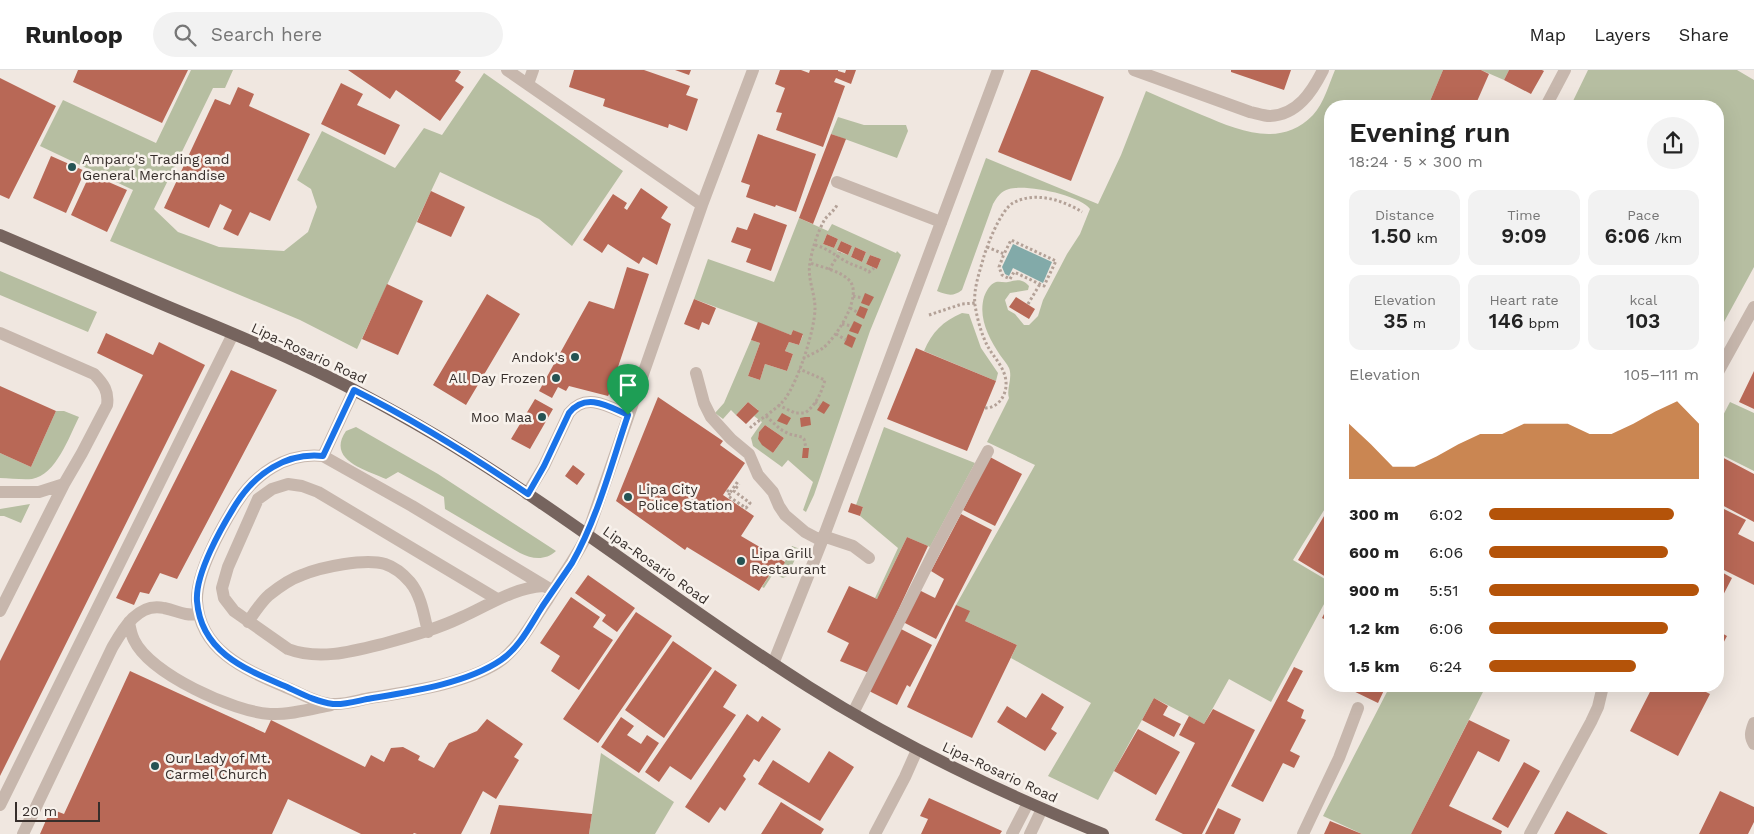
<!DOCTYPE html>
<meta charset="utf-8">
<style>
body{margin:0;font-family:"Work Sans",sans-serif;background:#f2f2f2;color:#222;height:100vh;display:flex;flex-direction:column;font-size:19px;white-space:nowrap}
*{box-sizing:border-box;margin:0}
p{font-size:16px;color:#767676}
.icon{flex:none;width:28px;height:28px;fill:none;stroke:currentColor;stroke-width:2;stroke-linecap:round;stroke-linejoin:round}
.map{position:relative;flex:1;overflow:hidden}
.side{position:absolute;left:1324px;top:30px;width:400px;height:592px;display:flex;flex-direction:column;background:#fff;border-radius:20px;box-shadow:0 5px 20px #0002}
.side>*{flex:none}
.scale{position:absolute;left:15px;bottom:12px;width:85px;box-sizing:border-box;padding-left:5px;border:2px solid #362e2b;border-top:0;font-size:14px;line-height:18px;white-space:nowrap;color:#362e2b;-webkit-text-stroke:4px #f8f2ec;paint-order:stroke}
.pin{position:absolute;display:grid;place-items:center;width:42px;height:42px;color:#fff;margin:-51px -21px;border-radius:50% 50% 50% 0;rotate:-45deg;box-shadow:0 0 5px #0007}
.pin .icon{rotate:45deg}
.round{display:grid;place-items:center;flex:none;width:52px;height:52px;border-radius:26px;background:#f2f2f2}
.headline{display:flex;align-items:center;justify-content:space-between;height:85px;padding:0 25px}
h1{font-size:28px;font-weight:600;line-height:38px}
.metrics{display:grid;grid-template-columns:repeat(3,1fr);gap:8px;height:85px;padding:5px 25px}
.metrics div{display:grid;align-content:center;border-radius:12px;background:#f2f2f2;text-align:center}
.metrics b{font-size:21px;font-weight:600}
.metrics small{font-size:14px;font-weight:400}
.metrics p{font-size:14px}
.chart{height:140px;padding:10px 25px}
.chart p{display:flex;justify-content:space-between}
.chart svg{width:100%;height:90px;margin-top:5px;fill:#b45309;opacity:.7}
ul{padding:0 25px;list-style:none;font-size:16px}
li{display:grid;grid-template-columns:80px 60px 1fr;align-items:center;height:38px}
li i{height:12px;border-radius:6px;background:#b45309}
header{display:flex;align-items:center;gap:30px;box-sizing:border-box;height:70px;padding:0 25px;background:#fff;border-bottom:1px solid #e0e0e0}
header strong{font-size:24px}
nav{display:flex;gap:28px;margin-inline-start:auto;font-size:18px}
.search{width:350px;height:45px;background:#f2f2f2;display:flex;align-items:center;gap:12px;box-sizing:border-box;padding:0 18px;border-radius:28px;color:#767676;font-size:19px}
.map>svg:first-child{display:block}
.green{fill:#b6bea1;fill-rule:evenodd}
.water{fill:#82aaa9}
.building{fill:#b86856}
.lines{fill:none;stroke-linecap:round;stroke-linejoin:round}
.path{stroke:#b3a197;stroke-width:3;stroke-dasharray:2.5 2.5;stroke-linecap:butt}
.lane{stroke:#c7b7ad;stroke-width:12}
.street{stroke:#c7b7ad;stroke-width:12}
.primary{stroke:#76645e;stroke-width:12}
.route-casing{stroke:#fff;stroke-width:10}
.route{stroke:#1a73e8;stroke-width:6}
.poi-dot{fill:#255353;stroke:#f8f2ec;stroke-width:2}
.labels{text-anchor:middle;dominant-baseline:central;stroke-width:5;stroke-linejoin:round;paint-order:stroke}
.poi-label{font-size:14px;fill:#362e2b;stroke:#f8f2ec;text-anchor:start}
.street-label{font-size:14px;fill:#362e2b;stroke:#f8f2ec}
</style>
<header>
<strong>Runloop</strong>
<div class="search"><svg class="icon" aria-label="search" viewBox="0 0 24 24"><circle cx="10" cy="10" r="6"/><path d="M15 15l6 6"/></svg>Search here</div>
<nav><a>Map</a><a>Layers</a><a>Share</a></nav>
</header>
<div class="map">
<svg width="1754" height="764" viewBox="0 0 1754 764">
<rect width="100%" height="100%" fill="#f0e7e0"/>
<path class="green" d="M191 0H233L225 18H213L154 139 178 162 219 177 284 181 308 162 317 137 311 119 297 110 322 61 395 98 424 58 442 65 484 3 623 101 572 176 539 149 440 102 357 279 300 250 110 171 133 120 40 76 63 30 156 73Z
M1335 0H1443L1428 36H1330V439L1326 437 1293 490 1330 512V523L1271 632 1229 609 1204 654 1154 628 1098 730 1048 706 1091 633 1011 588 1017 575 965 551 956 535 1035 395 987 372 1009 328C1006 319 1013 308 1009 298 1007 294 1003 289 1000 285 989 268 978 248 984 227 986 221 990 214 996 212 1000 211 1004 213 1008 212 1016 210 1022 208 1029 216L1028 220 1010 223 1005 230 1008 240 1015 244 1024 255H1029L1038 246 1043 230 1067 184 1080 164 1090 139C1080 125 1026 114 1009 119 1001 121 997 127 993 134L962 220C953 227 947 225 937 221L986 88 1098 134 1121 85 1146 21C1164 29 1183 37 1202 45 1238 60 1280 79 1313 45 1324 33 1329 14 1335 0Z
M1481 0H1509L1504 10Z
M1588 0H1737L1754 10V197L1718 263V36H1578L1573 31Z
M838 47 864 55H906L908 61 897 88 831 64Z
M799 148 828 161 832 154 896 183 897 181 901 185 870 261 814 425 806 442 803 440 813 412 788 390 782 397 753 376 751 368 762 352 754 346 758 340 748 332 736 345 731 340 723 349 715 343 724 333 751 270 760 273 748 306 760 310 765 294 787 301 793 284 785 281 789 272 799 275 803 265 793 260 791 265 694 229 708 189 774 212ZM827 164 838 169 834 178 823 174ZM841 171 852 176 848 185 837 181ZM855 177 866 182 862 192 851 187ZM870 185 881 189 877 199 866 194ZM765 355 784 368 773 383 762 374 758 369 759 362Z
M0 201 97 242 88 262 0 225Z
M962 243 969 244 970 247 981 278 998 303 996 311 924 281C932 262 943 251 962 243Z
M1730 332 1754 343V401L1718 383V355Z
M56 341H64L79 347C69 367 56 405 32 409 22 410 10 408 0 408V383L31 397Z
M356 357 438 404 556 481C545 491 532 489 520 483L445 439 444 427 398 402 386 409C366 400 326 390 346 361Z
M884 357 975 393 930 477 907 467 877 529 875 528 898 478 860 446 863 437 856 435Z
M30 434 21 453 4 446H0V439Z
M792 476 800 479 787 506 783 508 773 504 764 518 762 517 776 495 782 498Z
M1390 616H1486L1411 764H1362L1323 746Z
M601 683 674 732 655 764H589Z"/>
<path class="water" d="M1013 174 1052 192 1043 213 1013 198 1009 206 1005 204 1002 197Z"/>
<path class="building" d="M78 0H188L162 53 73 12Z
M348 0H458L461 2 455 11 464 17 440 51 396 20 390 29Z
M574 0H644L690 16 686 25 698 29 687 61 669 54 668 58 603 36 605 29 569 17Z
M675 0H691L689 5Z
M780 0H801L809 3 810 0H838V1L845 3 846 0H856L851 14 836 8 834 12 845 16 823 77 776 60 782 43 776 42 785 18 775 14Z
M1031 0H1037L1104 27 1071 111 998 82Z
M1231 0H1291L1284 20 1231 2Z
M1443 0H1481L1489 4 1475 36H1428Z
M1509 0H1542L1544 1 1531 24 1504 10Z
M0 8 56 36 9 129 0 125Z
M341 13 363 24 357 35 400 55 385 85 321 54Z
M238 17 254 24 249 36 310 64 270 151 250 142 238 166 223 159 232 140 220 134 209 158 164 138 215 29 230 35Z
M758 64 816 84 796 142 776 135 775 137 746 127 750 115 741 112Z
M831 64 846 69 813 154 799 148Z
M51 86 85 101 66 143 33 128Z
M90 104 127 120 107 162 71 145Z
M641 118 668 137 661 148 671 154 657 195 643 187 639 194 608 174 602 183 583 170 613 124 627 133 624 138 627 140Z
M431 121 465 137 451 167 417 152Z
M754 143 787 155 771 201 746 192 751 179 731 172 737 157 747 160Z
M827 164 838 169 834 178 823 174Z
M841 171 852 176 848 185 837 180Z
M855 177 866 182 862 192 851 187Z
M870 185 881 189 877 199 866 194Z
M627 197 649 204 613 312 621 315 617 325 610 322 608 326 569 316 566 321 558 317 552 328 539 321 589 231 614 239Z
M387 214 423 231 398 285 362 269Z
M865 223 874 227 869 236 861 233Z
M487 224 520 244 466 335 433 315Z
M1016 227 1035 239 1029 249 1009 237Z
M694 229 716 238 709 255 702 252 699 260 684 254Z
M860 236 868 239 864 249 856 245Z
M854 251 862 255 858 264 849 261Z
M758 252 791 265 793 260 803 264 799 275 789 272 785 281 793 284 787 301 765 294 760 310 748 306 760 273 751 270Z
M106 263 153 285 159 272 205 295 0 706V591L143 305 97 283Z
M848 264 856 268 852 278 844 274Z
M916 278 996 311 967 381 887 349Z
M231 300 277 320 177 509 160 503 149 524 140 522 134 535 116 528Z
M1754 301V339L1739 332Z
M0 316 56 341 31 397 0 383Z
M658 327 723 371 720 375 745 393 723 425 754 446 741 466 785 492 782 498 776 495 759 521 687 477 685 480 616 431Z
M535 329 553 339 530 379 511 369Z
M823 331 830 335 824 344 817 340Z
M748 332 759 341 746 354 736 345Z
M782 343 791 348 787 355 777 351Z
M805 347H810L811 355 801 357 800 348Z
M765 355 784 368 773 383 762 375 758 369 759 362Z
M803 378H809L808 388H802Z
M1718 385 1754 404V452L1718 433Z
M990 387 1022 404 995 456 963 440Z
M573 395 585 404 577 415 565 406Z
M851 433 863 437 860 446 848 442Z
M1718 436 1746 450 1738 464 1754 472V515L1718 497V462L1719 460 1718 459Z
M1327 441 1330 442V500L1326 507 1298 490Z
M961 444 992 460 936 569 903 552 919 520 935 528 944 509 931 501Z
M907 467 928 476 869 603 840 591 849 573 827 562 849 516 877 529Z
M1718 500 1732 508 1718 535Z
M588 505 635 538 617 562 602 551 606 545 575 523Z
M571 527 600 547 593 557 613 570 579 620 551 601 560 586 540 573Z
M1330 532V552L1322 548Z
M956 535 970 541 965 551 1017 575 972 668 907 637Z
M636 542 672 566 598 673 563 649Z
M901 559 932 575 910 617 907 615 897 635 869 621Z
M1718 561 1727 566 1718 583Z
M673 571 712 598 664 668 625 640Z
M1294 597 1303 601 1287 631 1304 640 1301 648 1306 650 1290 681 1300 686 1294 698 1283 693 1263 732 1231 716Z
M715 600 737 615 723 637 736 645 691 710 670 696 659 712 645 702Z
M130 601 265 663 271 650 365 697 371 685 384 692 391 678 403 677 420 686 418 690 434 698 449 673 477 661 487 649 523 674 514 687 519 690 496 729 483 721 461 764H417L414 763 413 764H361L288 729 272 764H40L51 739 64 744Z
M1343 616H1386L1378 633Z
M1653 616H1694L1710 624 1678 686 1630 661Z
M1042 623 1064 637 1051 659 1057 663 1045 681 997 652 1007 636 1026 648Z
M1154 628 1168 636 1163 645 1181 654 1174 667 1142 650Z
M1213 639 1255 660 1202 764H1183L1155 750 1195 673 1179 665 1189 646 1204 654Z
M747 644 758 652 762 646 781 659 759 692 754 689 743 706 746 709 725 741 720 737 709 753 685 737Z
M621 647 634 656 627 665 641 674 647 665 659 673 639 703 601 677Z
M1469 650 1510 670 1499 692 1478 681 1449 736 1502 761 1501 764H1411Z
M1138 659 1180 682 1156 725 1114 701Z
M829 681 854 697 820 751 758 714 773 690 809 713Z
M1524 692 1540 701 1508 758 1492 749Z
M1720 721 1754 737V752L1748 764H1699Z
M929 728 1002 761 1000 764H921L928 749 920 746Z
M781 732 824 759 821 764H761Z
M499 735 592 744 589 764H490Z
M1218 738 1241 749 1234 764H1205Z
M1567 741 1608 764H1554Z
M1330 751 1362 764H1324Z"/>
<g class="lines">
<path class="path" d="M815 175C827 178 836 186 847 192 854 196 862 197 869 202L874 198
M987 177 1004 184 1011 170 1056 191 1044 216 1014 202 1010 209 1002 205 999 197 1004 184
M829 200 840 182
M853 226 863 228
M1028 234 1040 214
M850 238 857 242
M929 245 962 234 975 233
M842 254 852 256
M836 264 846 270
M803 289C809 285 817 282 823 278 836 268 864 225 849 210 840 201 822 197 810 193
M815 332 820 335
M778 335 795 343H805C817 334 821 323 825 310L799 299
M985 338C999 338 1007 324 1006 312 1005 297 993 287 987 275 981 263 977 248 975 235 973 219 980 201 984 186 988 173 1001 140 1013 133 1035 121 1063 130 1082 142
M766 346 780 359 789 364 802 367 804 369 806 378
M750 358C761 348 775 341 785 329 798 311 815 260 815 238 815 223 807 208 810 193 812 179 818 161 825 149 829 144 834 141 837 135
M727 420 730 423 738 411
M730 423 728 426 746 438 750 433 734 421 739 414"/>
<path class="lane" d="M1503 36H1514
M837 112 941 152
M0 263 94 304C104 314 109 322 107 335L82 383 64 414 0 541
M696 303 704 333 711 347 731 369 749 384 758 405 773 422 779 436 785 445 805 462 822 471
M323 386 354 320
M0 422H39L64 414
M527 424 544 396 569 343C586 322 608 336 628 345
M823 466 853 476 869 488
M553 521 412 436 323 386C286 382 255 404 236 434 221 458 196 503 197 531 200 583 249 601 290 619 304 625 321 635 336 634 347 634 359 630 370 628 408 622 472 613 503 589 522 573 534 549 548 529 561 507 576 488 587 465
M497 529 318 422 302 416 288 414 272 419 258 429 228 497 222 518 224 528 234 541 288 579C320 591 354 581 386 573 412 566 437 559 462 547 489 535 513 518 543 516
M129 552C130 558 131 564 134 570 150 604 234 642 270 644 290 645 311 639 331 635
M248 552C254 543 261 532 269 525 279 517 290 509 302 505 321 497 365 488 385 494 394 497 404 505 410 512 421 525 424 545 428 562
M853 643 937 476 988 381
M1754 653C1751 661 1749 666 1754 674
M0 735 233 264
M23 764 112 578C123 559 138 532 164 538 179 541 182 546 199 544
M1012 764 1028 733
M1030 764 1042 739
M1303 764 1339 688 1358 638"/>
<path class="street" d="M507 0 702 135
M1134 0 1250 42C1256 43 1263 46 1270 46 1297 45 1312 22 1323 0
M528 14 533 0
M1546 36 1565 0
M1718 302 1754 237
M587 465 702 135 753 0
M773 594 822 471 998 0
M875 764 905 707 917 680
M1530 764 1591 652 1598 637 1603 616"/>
<path class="primary" d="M0 165C56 189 112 213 169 237 212 255 255 272 297 292 345 314 391 339 437 366 566 443 682 537 809 617 902 676 1001 723 1103 764"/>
</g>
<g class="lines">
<g class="route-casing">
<path id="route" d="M354 320C414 350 472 386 528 424L544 396 569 343C586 322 608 336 628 345 611 395 598 447 572 493 562 508 552 522 542 537 530 556 519 578 501 590 466 614 408 622 367 629 357 631 344 635 333 634 317 632 302 624 287 617 247 600 201 583 197 531 195 504 221 458 236 434 255 404 286 382 323 386Z"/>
</g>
<use href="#route" class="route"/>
</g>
<g class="poi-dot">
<circle cx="72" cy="97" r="5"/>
<circle cx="575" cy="287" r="5"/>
<circle cx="556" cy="308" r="5"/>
<circle cx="542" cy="347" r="5"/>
<circle cx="628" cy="427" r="5"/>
<circle cx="741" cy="491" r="5"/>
<circle cx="155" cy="696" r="5"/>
</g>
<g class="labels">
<g class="poi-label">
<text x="82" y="89">Amparo's Trading and<tspan x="82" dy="16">General Merchandise</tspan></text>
<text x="565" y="287" text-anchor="end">Andok's</text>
<text x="546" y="308" text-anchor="end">All Day Frozen</text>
<text x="532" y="347" text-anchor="end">Moo Maa</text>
<text x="638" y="419">Lipa City<tspan x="638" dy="16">Police Station</tspan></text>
<text x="751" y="483">Lipa Grill<tspan x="751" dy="16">Restaurant</tspan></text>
<text x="165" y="688">Our Lady of Mt.<tspan x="165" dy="16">Carmel Church</tspan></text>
</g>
<g class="street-label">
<text transform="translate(309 283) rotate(25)">Lipa-Rosario Road</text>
<text transform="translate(656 495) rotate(35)">Lipa-Rosario Road</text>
<text transform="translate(1000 702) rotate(25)">Lipa-Rosario Road</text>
</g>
</g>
</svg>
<div class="scale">20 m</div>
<div class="pin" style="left:628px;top:345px;background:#1e9e55"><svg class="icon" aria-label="arrive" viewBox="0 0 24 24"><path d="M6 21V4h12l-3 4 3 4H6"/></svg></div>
<section class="side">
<div class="headline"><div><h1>Evening run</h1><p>18:24 · 5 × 300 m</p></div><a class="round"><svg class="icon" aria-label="share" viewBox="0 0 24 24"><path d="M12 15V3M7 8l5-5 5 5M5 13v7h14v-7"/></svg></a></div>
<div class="metrics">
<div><p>Distance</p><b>1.50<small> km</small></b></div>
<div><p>Time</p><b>9:09</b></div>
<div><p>Pace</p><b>6:06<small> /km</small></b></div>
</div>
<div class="metrics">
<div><p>Elevation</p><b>35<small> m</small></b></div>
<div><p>Heart rate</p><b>146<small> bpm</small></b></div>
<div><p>kcal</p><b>103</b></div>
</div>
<div class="chart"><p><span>Elevation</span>105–111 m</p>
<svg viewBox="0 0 160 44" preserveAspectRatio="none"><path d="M0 44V17L10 27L20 38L30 38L40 33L50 27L60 22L70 22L80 17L90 17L100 17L110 22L120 22L130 17L140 11L150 6L160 17V44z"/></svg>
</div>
<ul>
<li><b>300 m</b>6:02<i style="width:88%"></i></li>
<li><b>600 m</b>6:06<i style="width:85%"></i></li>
<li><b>900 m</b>5:51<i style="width:100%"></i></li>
<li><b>1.2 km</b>6:06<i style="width:85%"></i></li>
<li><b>1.5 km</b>6:24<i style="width:70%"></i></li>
</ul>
</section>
</div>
